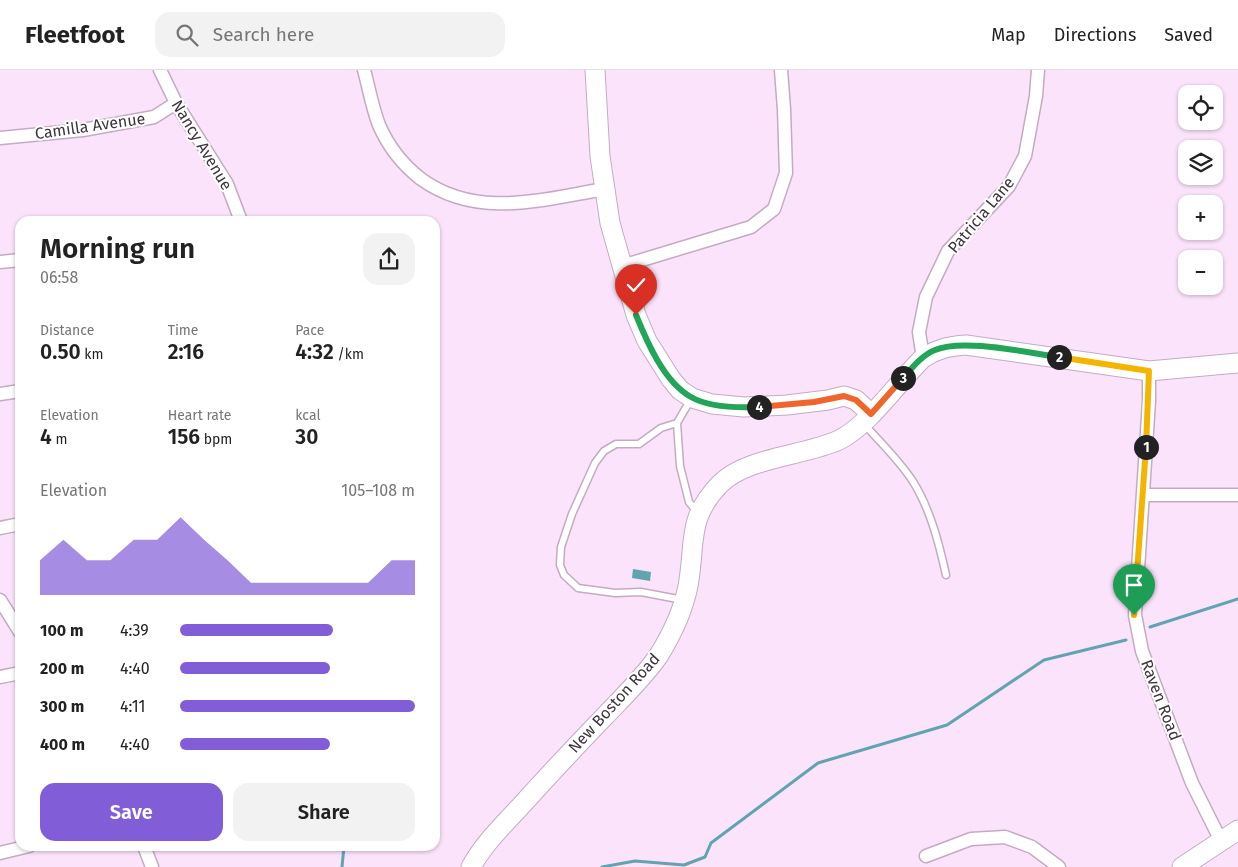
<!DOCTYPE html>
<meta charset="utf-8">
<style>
body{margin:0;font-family:"Fira Sans",sans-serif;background:#f2f2f2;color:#222;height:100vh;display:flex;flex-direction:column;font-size:19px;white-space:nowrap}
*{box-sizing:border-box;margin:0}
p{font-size:16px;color:#767676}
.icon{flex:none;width:28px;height:28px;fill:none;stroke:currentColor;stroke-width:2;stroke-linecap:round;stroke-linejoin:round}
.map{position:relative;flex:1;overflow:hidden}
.sheet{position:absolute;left:15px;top:146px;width:425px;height:635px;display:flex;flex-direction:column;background:#fff;border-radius:15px;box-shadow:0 1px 4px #0004}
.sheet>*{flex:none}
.buttons{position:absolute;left:1178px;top:15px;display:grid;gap:10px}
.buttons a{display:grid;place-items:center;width:45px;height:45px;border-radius:10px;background:#fff;box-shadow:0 1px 4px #0004;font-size:25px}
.pin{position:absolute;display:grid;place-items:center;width:42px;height:42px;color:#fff;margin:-51px -21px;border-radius:50% 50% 50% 0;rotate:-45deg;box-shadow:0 0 5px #0007}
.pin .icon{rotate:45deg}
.km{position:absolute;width:25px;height:25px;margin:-12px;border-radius:50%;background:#222;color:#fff;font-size:14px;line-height:25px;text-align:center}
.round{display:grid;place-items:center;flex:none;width:52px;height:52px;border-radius:15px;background:#f2f2f2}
.head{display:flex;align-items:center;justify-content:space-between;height:85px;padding:0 25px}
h1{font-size:28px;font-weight:600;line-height:38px}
.figures{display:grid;grid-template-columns:repeat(3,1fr);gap:8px;height:85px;padding:5px 25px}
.figures div{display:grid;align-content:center}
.figures b{font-size:21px;font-weight:600}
.figures small{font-size:14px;font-weight:400}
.figures p{font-size:14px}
.chart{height:140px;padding:10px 25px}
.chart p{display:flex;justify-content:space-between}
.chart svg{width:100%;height:90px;margin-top:5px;fill:#815ed8;opacity:.7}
.action{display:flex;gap:10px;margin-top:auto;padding:10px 25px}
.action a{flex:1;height:58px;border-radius:15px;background:#815ed8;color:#fff;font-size:20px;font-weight:600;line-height:58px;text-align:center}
.action a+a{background:#f2f2f2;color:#222}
ul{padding:0 25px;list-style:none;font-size:16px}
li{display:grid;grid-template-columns:80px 60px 1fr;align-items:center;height:38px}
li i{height:12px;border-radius:6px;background:#815ed8}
header{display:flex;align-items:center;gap:30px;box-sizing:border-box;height:70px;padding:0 25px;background:#fff;border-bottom:1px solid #e0e0e0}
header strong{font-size:24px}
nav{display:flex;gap:28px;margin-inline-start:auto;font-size:18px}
.search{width:350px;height:45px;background:#f2f2f2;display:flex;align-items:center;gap:12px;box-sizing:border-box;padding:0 18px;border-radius:15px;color:#767676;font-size:19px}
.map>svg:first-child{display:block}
.water{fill:#60a4b0}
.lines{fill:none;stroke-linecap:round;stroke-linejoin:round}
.stream{stroke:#60a4b0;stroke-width:3}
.lane-casing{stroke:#c3acc2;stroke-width:9}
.street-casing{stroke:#c3acc2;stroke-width:15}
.secondary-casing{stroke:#c3acc2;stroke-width:21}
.lane{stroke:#fff;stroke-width:6}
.street{stroke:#fff;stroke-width:12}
.secondary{stroke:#fff;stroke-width:19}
.split-1-casing{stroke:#fff;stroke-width:10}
.split-2-casing{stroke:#fff;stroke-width:10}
.split-3-casing{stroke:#fff;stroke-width:10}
.split-4-casing{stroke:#fff;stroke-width:10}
.split-5-casing{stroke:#fff;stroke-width:10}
.split-1{stroke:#f5b400;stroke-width:6}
.split-2{stroke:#f5b400;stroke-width:6}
.split-3{stroke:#22a559;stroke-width:6}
.split-4{stroke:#f0652b;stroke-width:6}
.split-5{stroke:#22a559;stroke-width:6}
.labels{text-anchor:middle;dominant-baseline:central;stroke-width:4;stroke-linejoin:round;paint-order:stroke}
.street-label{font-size:16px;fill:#3d343d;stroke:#fff}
</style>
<header>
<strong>Fleetfoot</strong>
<div class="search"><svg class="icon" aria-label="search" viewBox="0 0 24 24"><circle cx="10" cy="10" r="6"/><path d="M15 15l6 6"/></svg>Search here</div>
<nav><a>Map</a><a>Directions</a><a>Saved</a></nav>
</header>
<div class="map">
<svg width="1238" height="797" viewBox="0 0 1238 797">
<rect width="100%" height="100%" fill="#fbe3fb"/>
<path class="water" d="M633 499 651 502 650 511 632 508Z"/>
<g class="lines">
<path class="stream" d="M1150 557 1238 529
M342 797 344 776
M602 797 635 791 684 795 705 787 711 773 818 693 947 655 1044 590 1126 570"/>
<g class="lane-casing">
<path id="lane" d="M691 329 677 353 680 396 689 432 698 443
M677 353 661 358 639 374H616L604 381 595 393 572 444 561 477 560 495 564 505 578 518 615 523 641 522 683 530
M864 354C880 372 898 389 912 410 930 438 939 473 946 505"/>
</g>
<g class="street-casing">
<path id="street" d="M160 0 176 33 227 114 241 151
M364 0C369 18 372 37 379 55 388 76 403 95 421 109 478 150 542 129 605 119
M0 68 83 60 154 47 176 33
M0 192 20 190
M622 196 751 157 774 139 786 103 784 39 781 0
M923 288 919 262 926 227 948 181 1009 116 1025 86 1036 26 1038 0
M1149 301V331L1135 545 1142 581 1192 713 1221 771
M0 324 20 321
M1143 425H1238
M0 458 20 454
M0 530 20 562
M0 607 20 603
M144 776 152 797
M0 783 29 776
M926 786 971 769 1005 767 1032 777 1059 797"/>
</g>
<g class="secondary-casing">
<path id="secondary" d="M595 0 600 86 610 153 636 245 647 271 671 309 680 320 692 328 712 334 744 337 787 335 828 330 844 326 856 330 871 344
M471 797C483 775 502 756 519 738 547 707 575 677 604 647 622 628 644 607 659 585 672 564 683 541 688 516 696 473 686 449 720 414 747 387 804 386 839 370 868 356 899 311 923 288 937 279 949 276 966 275L1149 301 1238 293
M1182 797 1238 760"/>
</g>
<use href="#lane" class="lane"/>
<use href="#street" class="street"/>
<use href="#secondary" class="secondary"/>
</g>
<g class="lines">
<g class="split-1-casing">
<path id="split-1" d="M1134 545 1146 377"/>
</g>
<g class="split-2-casing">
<path id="split-2" d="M1059 287 1149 301 1146 377"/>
</g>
<g class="split-3-casing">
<path id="split-3" d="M903 308C912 298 922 285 935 280 963 268 1028 283 1059 287"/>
</g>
<g class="split-4-casing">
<path id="split-4" d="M759 337 814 332 844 326 856 330 871 344 903 308"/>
</g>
<g class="split-5-casing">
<path id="split-5" d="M636 245C647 272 664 312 691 327 710 338 738 338 759 337"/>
</g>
<use href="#split-1" class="split-1"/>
<use href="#split-2" class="split-2"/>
<use href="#split-3" class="split-3"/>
<use href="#split-4" class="split-4"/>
<use href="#split-5" class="split-5"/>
</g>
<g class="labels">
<g class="street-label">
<text transform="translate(90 56) rotate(-8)">Camilla Avenue</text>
<text transform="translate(202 75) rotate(59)">Nancy Avenue</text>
<text transform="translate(981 145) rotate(-50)">Patricia Lane</text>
<text transform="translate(1161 630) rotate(69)">Raven Road</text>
<text transform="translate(614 633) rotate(-48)">New Boston Road</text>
</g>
</g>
</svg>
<div class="buttons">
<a><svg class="icon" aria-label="locate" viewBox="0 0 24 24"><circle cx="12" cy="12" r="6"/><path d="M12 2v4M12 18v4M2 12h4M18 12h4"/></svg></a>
<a><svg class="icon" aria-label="layers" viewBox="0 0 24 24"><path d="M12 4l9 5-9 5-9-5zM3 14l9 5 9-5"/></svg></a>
<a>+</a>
<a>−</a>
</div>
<div class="pin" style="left:1134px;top:545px;background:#1e9e55"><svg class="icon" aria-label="arrive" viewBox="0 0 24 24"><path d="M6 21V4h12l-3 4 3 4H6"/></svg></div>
<div class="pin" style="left:636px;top:245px;background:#d93025"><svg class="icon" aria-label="check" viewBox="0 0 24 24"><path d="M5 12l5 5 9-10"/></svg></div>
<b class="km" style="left:1146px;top:377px">1</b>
<b class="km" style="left:1059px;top:287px">2</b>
<b class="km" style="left:903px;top:308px">3</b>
<b class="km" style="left:759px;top:337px">4</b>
<section class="sheet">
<div class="head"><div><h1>Morning run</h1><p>06:58</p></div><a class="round"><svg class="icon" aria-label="share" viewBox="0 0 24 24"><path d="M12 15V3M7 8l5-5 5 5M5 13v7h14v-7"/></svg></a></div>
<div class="figures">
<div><p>Distance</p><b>0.50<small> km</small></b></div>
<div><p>Time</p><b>2:16</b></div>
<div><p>Pace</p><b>4:32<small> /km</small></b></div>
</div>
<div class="figures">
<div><p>Elevation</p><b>4<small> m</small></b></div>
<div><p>Heart rate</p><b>156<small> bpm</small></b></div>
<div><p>kcal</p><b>30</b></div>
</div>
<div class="chart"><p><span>Elevation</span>105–108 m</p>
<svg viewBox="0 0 160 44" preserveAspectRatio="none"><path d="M0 44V27L10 17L20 27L30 27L40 17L50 17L60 6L70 17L80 27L90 38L100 38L110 38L120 38L130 38L140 38L150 27L160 27V44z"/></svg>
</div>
<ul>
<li><b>100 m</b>4:39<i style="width:65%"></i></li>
<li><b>200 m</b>4:40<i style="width:64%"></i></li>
<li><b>300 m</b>4:11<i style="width:100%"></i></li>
<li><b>400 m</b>4:40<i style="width:64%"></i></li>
</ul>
<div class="action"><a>Save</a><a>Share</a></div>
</section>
</div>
